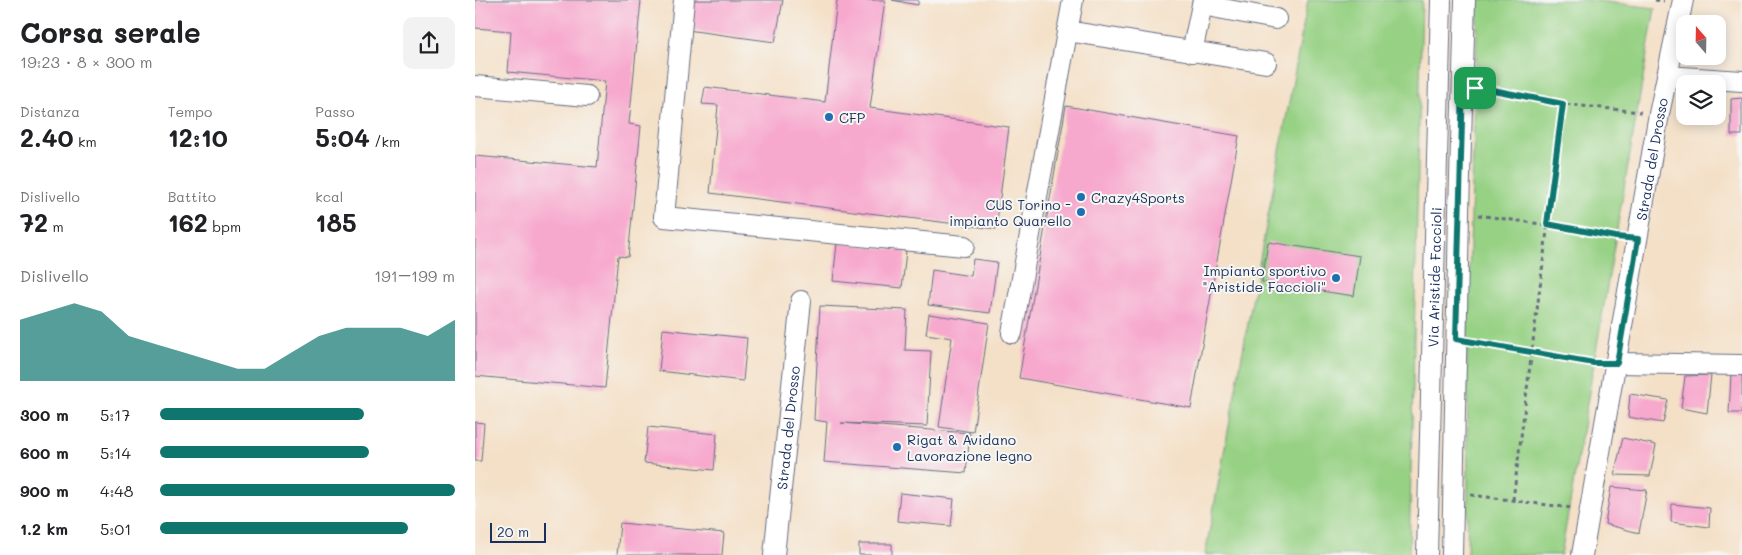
<!DOCTYPE html>
<html lang="it">
<meta charset="utf-8">
<style>
body{margin:0;font-family:Mali,sans-serif;background:#f2f2f2;color:#202124;height:100vh;display:flex;flex-direction:column;font-size:19px;white-space:nowrap}
*{box-sizing:border-box;margin:0}
p{font-size:16px;color:#757577}
.icon{flex:none;width:28px;height:28px;fill:none;stroke:currentColor;stroke-width:2;stroke-linecap:round;stroke-linejoin:round}
.map{position:relative;flex:1;overflow:hidden}
.sheet{display:flex;flex-direction:column;background:#fff;width:475px}
.sheet>*{flex:none}
.needle{width:32px;rotate:340deg}
.fabs{position:absolute;left:1201px;top:15px;display:grid;gap:10px}
.fabs a{display:grid;place-items:center;width:50px;height:50px;border-radius:10px;background:#fff;box-shadow:0 2px 12px #0003;font-size:25px}
.scale{position:absolute;left:15px;bottom:12px;width:56px;box-sizing:border-box;padding-left:5px;border:2px solid #1b2f5e;border-top:0;font-size:14px;line-height:18px;white-space:nowrap;color:#1b2f5e;-webkit-text-stroke:4px #f6f6f2;paint-order:stroke}
.pin{position:absolute;display:grid;place-items:center;width:42px;height:42px;color:#fff;margin:-21px;border-radius:10px;box-shadow:0 2px 8px #0006}
.round{display:grid;place-items:center;flex:none;width:52px;height:52px;border-radius:10px;background:#f2f2f2}
.headline{display:flex;align-items:center;justify-content:space-between;height:85px;padding:0 20px}
h1{font-size:28px;font-weight:700;line-height:38px}
.figures{display:grid;grid-template-columns:repeat(3,1fr);gap:8px;height:85px;padding:5px 20px}
.figures div{display:grid;align-content:center}
.figures b{font-size:25px;font-weight:700}
.figures small{font-size:14px;font-weight:400}
.figures p{font-size:14px}
.chart{height:140px;padding:10px 20px}
.chart p{display:flex;justify-content:space-between}
.chart svg{width:100%;height:90px;margin-top:5px;fill:#0f766e;opacity:.7}
ul{padding:0 20px;list-style:none;font-size:16px}
li{display:grid;grid-template-columns:80px 60px 1fr;align-items:center;height:38px}
li i{height:12px;border-radius:6px;background:#0f766e}
main{display:flex;flex:1;min-height:0}
.map>svg:first-child{display:block}
.green{fill:#97d184;stroke:#598071}
.building{fill:#f7a8cd}
.lines{fill:none;stroke-linecap:round;stroke-linejoin:round}
.minor-casing{stroke:#676d83;stroke-width:22}
.path{stroke:#676d83;stroke-width:3;stroke-dasharray:4 4;stroke-linecap:butt}
.minor{stroke:#fff;stroke-width:20}
.route-casing{stroke:#fff;stroke-width:10}
.route{stroke:#0f766e;stroke-width:6}
.poi-dot{fill:#1f6fb2;stroke:#f6f6f2;stroke-width:2}
.labels{text-anchor:middle;dominant-baseline:central;stroke-width:4;stroke-linejoin:round;paint-order:stroke}
.poi-label{font-size:14px;fill:#1b2f5e;stroke:#f6f6f2;text-anchor:start}
.street-label{font-size:14px;fill:#1b2f5e;stroke:#f6f6f2}
</style>
<main>
<section class="sheet">
<div class="headline"><div><h1>Corsa serale</h1><p>19:23 · 8 × 300 m</p></div><a class="round"><svg class="icon" aria-label="share" viewBox="0 0 24 24"><path d="M12 15V3M7 8l5-5 5 5M5 13v7h14v-7"/></svg></a></div>
<div class="figures">
<div><p>Distanza</p><b>2.40<small> km</small></b></div>
<div><p>Tempo</p><b>12:10</b></div>
<div><p>Passo</p><b>5:04<small> /km</small></b></div>
</div>
<div class="figures">
<div><p>Dislivello</p><b>72<small> m</small></b></div>
<div><p>Battito</p><b>162<small> bpm</small></b></div>
<div><p>kcal</p><b>185</b></div>
</div>
<div class="chart"><p><span>Dislivello</span>191–199 m</p>
<svg viewBox="0 0 160 44" preserveAspectRatio="none"><path d="M0 44V14L10 10L20 6L30 10L40 22L50 26L60 30L70 34L80 38L90 38L100 30L110 22L120 18L130 18L140 18L150 22L160 14V44z"/></svg>
</div>
<ul>
<li><b>300 m</b>5:17<i style="width:69%"></i></li>
<li><b>600 m</b>5:14<i style="width:71%"></i></li>
<li><b>900 m</b>4:48<i style="width:100%"></i></li>
<li><b>1.2 km</b>5:01<i style="width:84%"></i></li>
</ul>
</section>
<div class="map">
<svg width="1267" height="555" viewBox="0 0 1267 555">
<rect width="100%" height="100%" fill="#f6f6f2"/>
<filter id="ink" filterUnits="userSpaceOnUse"><feTurbulence type="fractalNoise" baseFrequency=".02" numOctaves="2"/><feDisplacementMap in="SourceGraphic" scale="10" xChannelSelector="R" yChannelSelector="G"/><feConvolveMatrix kernelMatrix="1 2 1 2 8 2 1 2 1" color-interpolation-filters="sRGB"/></filter>
<filter id="wash" filterUnits="userSpaceOnUse"><feTurbulence type="fractalNoise" baseFrequency=".0096" numOctaves="4" result="noise"/><feDisplacementMap in="SourceGraphic" scale="20" xChannelSelector="R" yChannelSelector="G"/><feGaussianBlur stdDeviation="1.12" result="paint"/><feColorMatrix in="noise" values="0 0 0 0 0 0 0 0 0 0 0 0 0 0 0 0 0 1.4 0 .05"/><feComposite in="paint" operator="in"/></filter>
<g filter="url(#wash)">
<rect width="100%" height="100%" fill="#f4e0c7"/>
<path class="green" d="M833 0H947L934 555H730Z
M1003 0H1115L1180 8 1086 555H992L993 494 992 341Z"/>
<g id="blocks">
<path class="building" d="M0 0H166L154 124 166 126 153 257 143 256 130 388 0 376V156L122 167 130 81 33 72 36 31 0 28Z
M217 0H308L300 42 212 30Z
M362 0H410L395 108 534 127 521 229 235 193 243 105 227 104 230 87 350 102Z
M417 0H443V5Z
M1267 98V135H1256V99Z
M591 106 764 136 716 408 544 378Z
M793 242 885 256 879 296 787 282Z
M362 243 431 251 427 288 358 281Z
M498 259 522 262 515 313 453 305 457 270 496 276Z
M345 306 432 310 430 350 456 351 452 426 366 423 495 433 491 473 349 462 352 422 339 420Z
M454 314 514 323 498 432 464 427 477 338 451 334Z
M188 329 272 338 268 381 184 371Z
M1256 374H1267V413H1254Z
M1236 375 1232 413 1206 408 1210 376Z
M1155 394 1193 400 1188 423 1153 417Z
M0 422 9 423 6 461H0Z
M173 427 242 434 239 470 169 463Z
M1148 438 1181 445 1175 476 1139 475Z
M1136 487 1172 490 1164 533 1130 524Z
M425 493 479 499 476 526 422 521Z
M1197 504 1235 508 1234 527 1196 522Z
M145 523 249 533 247 555H142Z
M384 544H417V555H384Z"/>
</g>
</g>
<g filter="url(#ink)">
<use href="#blocks" fill-opacity="0" stroke="#676d83" stroke-width="1"/>
<g class="lines">
<g class="minor-casing">
<g id="minor">
<path d="M209 0 189 217 489 246"/>
<path d="M727 5 801 19"/>
<path d="M592 31 791 63"/>
<path d="M717 52 728 0"/>
<path d="M1192 76 1267 81"/>
<path d="M0 86 112 96"/>
<path d="M537 333 598 0"/>
<path d="M1142 363 1267 365"/>
<path id="s1" d="M299 555 326 301"/>
<path id="s2" d="M952 555 966 0"/>
<path d="M977 555 984 212 990 0"/>
<path id="s3" d="M1107 555 1184 114 1208 0"/>
</g>
</g>
<path class="path" d="M1180 0 1189 1
M1005 88 1088 104 1166 112
M1003 215 1072 225 1145 238
M999 342 1121 363
M996 495 1097 508
M1038 500 1088 104"/>
<use href="#minor" class="minor"/>
</g>
</g>
<g class="lines" filter="url(#ink)">
<g class="route-casing">
<path id="route" d="M988 84 1088 104 1072 224 1141 237 1163 239 1142 363H1119L981 339Z"/>
</g>
<use href="#route" class="route"/>
</g>
<g class="poi-dot">
<circle cx="354" cy="117" r="5"/>
<circle cx="606" cy="197" r="5"/>
<circle cx="606" cy="212" r="5"/>
<circle cx="861" cy="278" r="5"/>
<circle cx="422" cy="447" r="5"/>
</g>
<g class="labels">
<g class="poi-label">
<text x="364" y="117">CFP</text>
<text x="616" y="197">Crazy4Sports</text>
<text x="596" y="204" text-anchor="end">CUS Torino -<tspan x="596" dy="16">impianto Quarello</tspan></text>
<text x="851" y="270" text-anchor="end">Impianto sportivo<tspan x="851" dy="16">"Aristide Faccioli"</tspan></text>
<text x="432" y="439">Rigat &amp; Avidano<tspan x="432" dy="16">Lavorazione legno</tspan></text>
</g>
<g class="street-label">
<text stroke="none"><textPath href="#s3" startOffset="402">Strada del Drosso</textPath></text>
<text stroke="none"><textPath href="#s2" startOffset="278">Via Aristide Faccioli</textPath></text>
<text stroke="none"><textPath href="#s1" startOffset="128">Strada del Drosso</textPath></text>
</g>
</g>
</svg>
<div class="fabs">
<a><svg class="needle" viewBox="-14 -14 28 28"><path d="M0-13l5 13h-10z" fill="#e53935"/><path d="M0 13l5-13h-10z" fill="#757577"/></svg></a>
<a><svg class="icon" aria-label="layers" viewBox="0 0 24 24"><path d="M12 4l9 5-9 5-9-5zM3 14l9 5 9-5"/></svg></a>
</div>
<div class="scale">20 m</div>
<div class="pin" style="left:1000px;top:88px;background:#1e9e55"><svg class="icon" aria-label="arrive" viewBox="0 0 24 24"><path d="M6 21V4h12l-3 4 3 4H6"/></svg></div>
</div>
</main>
